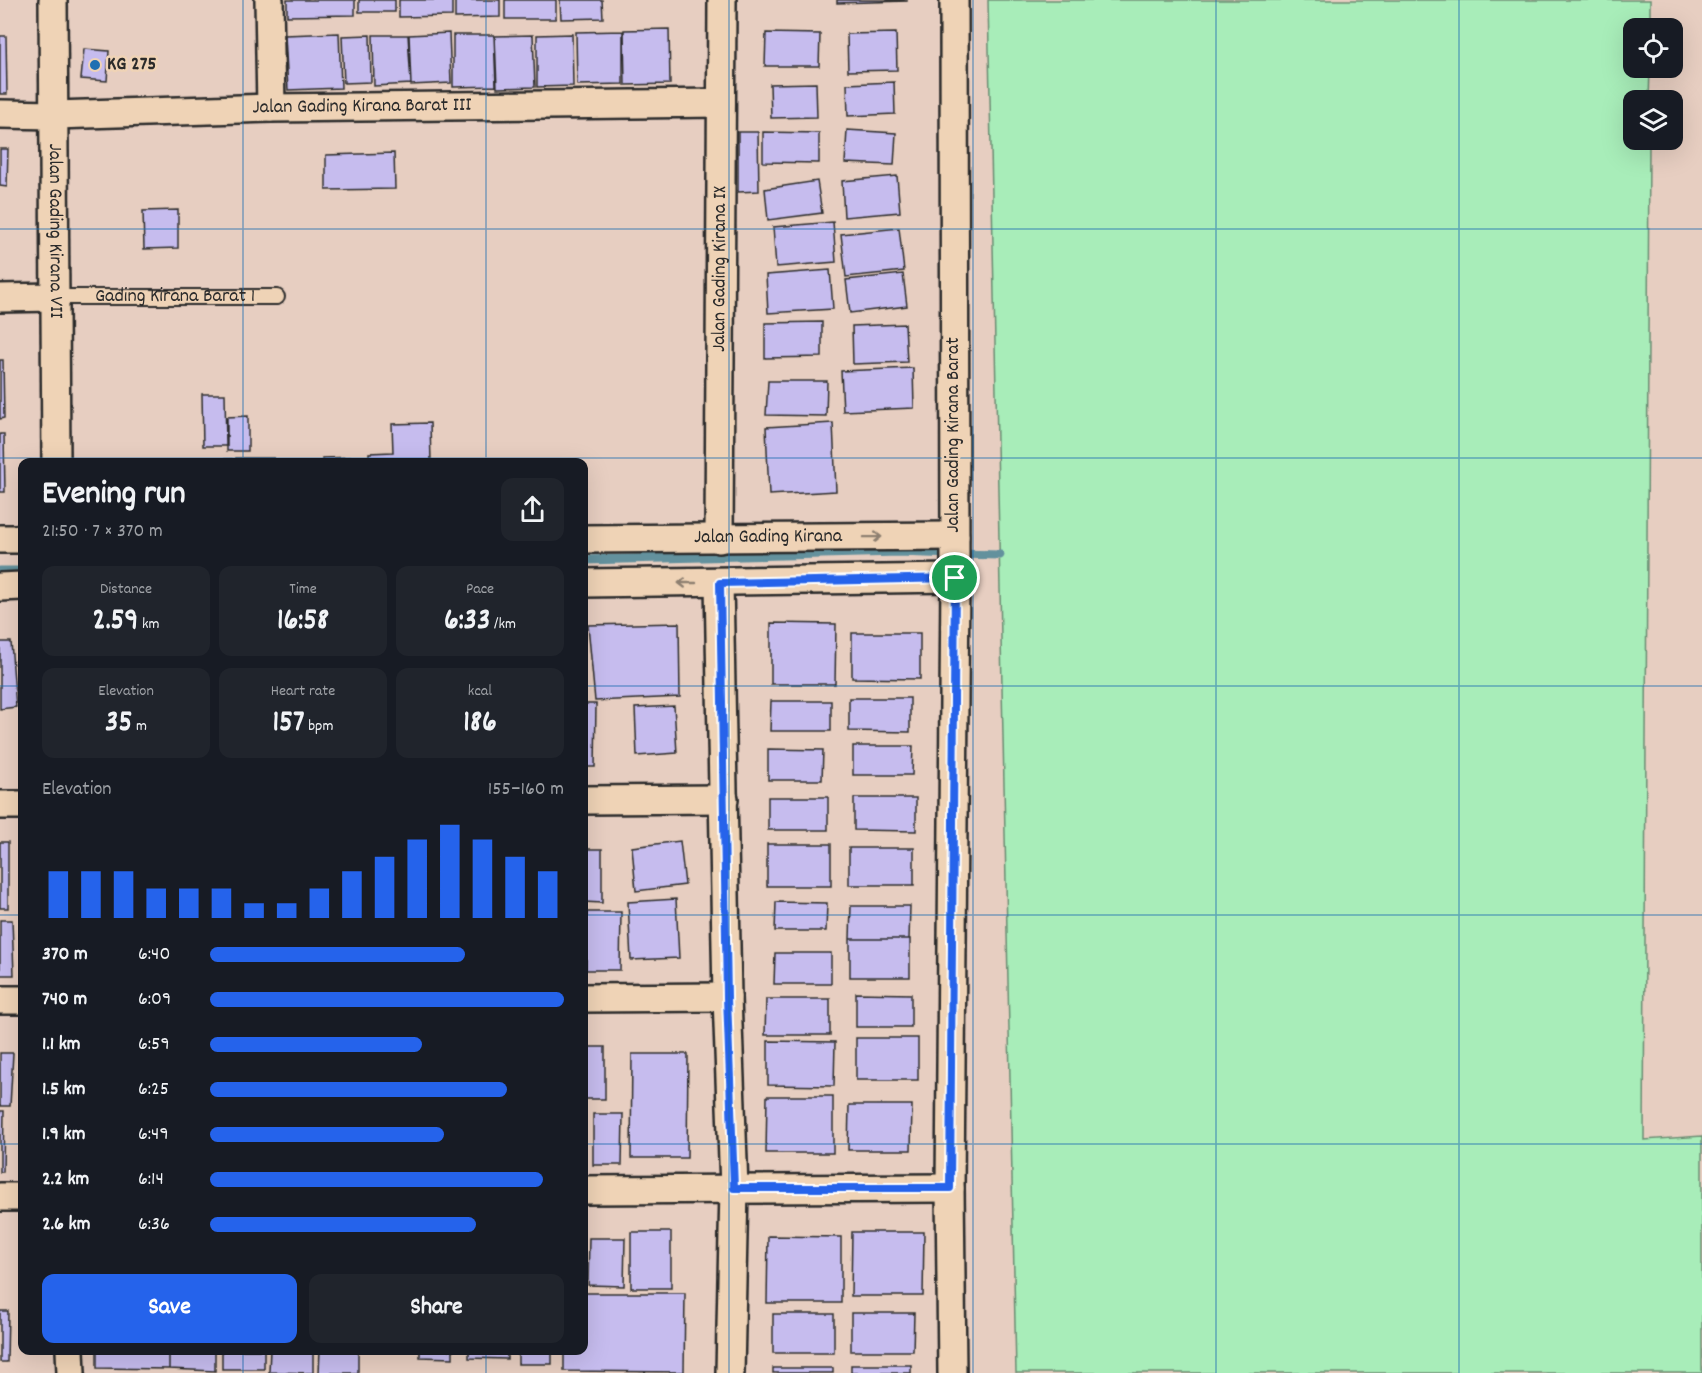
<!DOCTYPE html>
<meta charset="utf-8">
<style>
body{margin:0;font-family:Dekko,sans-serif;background:#20242c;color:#f1f3f6;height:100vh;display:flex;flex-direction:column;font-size:22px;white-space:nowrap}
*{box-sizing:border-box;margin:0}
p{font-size:20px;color:#9ea1a6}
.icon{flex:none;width:33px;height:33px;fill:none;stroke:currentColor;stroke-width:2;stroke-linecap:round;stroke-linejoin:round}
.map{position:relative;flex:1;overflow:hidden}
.sheet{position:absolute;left:18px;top:458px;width:570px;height:897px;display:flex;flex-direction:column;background:#171b24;border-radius:12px;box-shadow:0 6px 24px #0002}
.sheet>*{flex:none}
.fabs{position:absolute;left:1623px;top:18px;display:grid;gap:12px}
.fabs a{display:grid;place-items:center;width:60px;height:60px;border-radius:12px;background:#171b24;box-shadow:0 6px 24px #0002;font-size:30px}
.pin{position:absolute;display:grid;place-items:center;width:51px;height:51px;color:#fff;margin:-26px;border:3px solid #fff;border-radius:50%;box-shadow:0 2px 6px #0007}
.round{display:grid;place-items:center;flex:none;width:63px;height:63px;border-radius:12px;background:#20242c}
.summary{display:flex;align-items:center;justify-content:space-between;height:102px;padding:0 24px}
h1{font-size:33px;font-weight:700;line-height:45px}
.stats{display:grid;grid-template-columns:repeat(3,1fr);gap:9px;height:102px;padding:6px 24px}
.stats div{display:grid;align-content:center;border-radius:12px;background:#20242c;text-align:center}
.stats b{font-size:30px;font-weight:700}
.stats small{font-size:16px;font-weight:400}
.stats p{font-size:16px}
.chart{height:168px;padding:12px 24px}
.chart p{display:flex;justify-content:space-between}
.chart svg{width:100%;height:108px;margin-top:6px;stroke:#2563eb;stroke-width:6}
.action{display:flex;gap:12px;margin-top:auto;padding:12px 24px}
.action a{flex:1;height:69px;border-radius:12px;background:#2563eb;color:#fff;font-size:24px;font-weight:700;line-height:69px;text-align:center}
.action a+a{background:#20242c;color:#f1f3f6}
ul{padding:0 24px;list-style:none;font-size:20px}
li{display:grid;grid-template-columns:96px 72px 1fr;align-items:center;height:45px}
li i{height:15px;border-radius:8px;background:#2563eb}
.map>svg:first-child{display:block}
.green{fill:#a8edb9;stroke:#6a8c72;stroke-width:1.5}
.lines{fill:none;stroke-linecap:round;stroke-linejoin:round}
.stream{stroke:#63919d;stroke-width:9}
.building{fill:#c6bcee;stroke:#2b2b2b;stroke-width:1.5}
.service-casing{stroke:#2b2b2b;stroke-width:18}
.minor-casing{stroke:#2b2b2b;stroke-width:32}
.service{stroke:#efd3b6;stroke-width:14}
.minor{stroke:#efd3b6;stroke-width:27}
.oneway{stroke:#8d7f70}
.route-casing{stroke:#fff;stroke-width:12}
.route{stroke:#2563eb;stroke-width:8}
.grid{fill:none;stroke:#1f6fb2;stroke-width:1.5;stroke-opacity:0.55}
.poi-dot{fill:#1f6fb2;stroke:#efd3b6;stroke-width:2}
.labels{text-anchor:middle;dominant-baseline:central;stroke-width:5;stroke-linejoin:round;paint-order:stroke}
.poi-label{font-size:20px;font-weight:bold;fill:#2b2b2b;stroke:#efd3b6;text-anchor:start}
.street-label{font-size:20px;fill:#2b2b2b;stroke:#efd3b6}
</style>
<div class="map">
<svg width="1702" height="1373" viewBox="0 0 1702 1373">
<rect width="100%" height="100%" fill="#e7cec1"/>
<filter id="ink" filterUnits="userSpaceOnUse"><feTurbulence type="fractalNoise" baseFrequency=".0167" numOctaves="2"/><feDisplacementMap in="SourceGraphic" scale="12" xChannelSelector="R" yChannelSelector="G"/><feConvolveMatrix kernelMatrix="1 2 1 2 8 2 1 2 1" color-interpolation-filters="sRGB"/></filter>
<g filter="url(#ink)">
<path class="green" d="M988 0H1650V28H1634V68H1650L1649 100H1634V140H1649L1644 1140 1702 1136V1373H1016Z"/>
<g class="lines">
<path class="stream" d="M957 554 1000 555
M584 560 899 552 953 554
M0 571H22"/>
</g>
<path class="building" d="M287 0H355V15L287 16Z
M359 0H395V12H359Z
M399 0H452V16L399 17Z
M455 0H500V17L455 18Z
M505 0H556V19H505Z
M560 0H602L603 18 561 19Z
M837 0H907V1L837 3Z
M669 29 670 84 625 85 624 30Z
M623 31V84L577 85 576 32Z
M339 33 341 88 288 90 285 35Z
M449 33 451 83 411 85 409 35Z
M766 33 820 34 819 66H765Z
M896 33 897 70 848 71 847 34Z
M572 34 573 86 537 87V35Z
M370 35 371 82 344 83 342 36Z
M373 35H408L411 84 374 86Z
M453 35H494L496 86 453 87Z
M533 35 535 87 497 88 495 36Z
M0 36H6L7 94H0Z
M84 49 109 51 107 81 81 79Z
M894 82 895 114 848 116 847 84Z
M816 83 817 117 771 118 770 84Z
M847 130 896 133 894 165 845 163Z
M738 132H758L759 191 738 192Z
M763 132 819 133V163L763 162Z
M0 149H8L7 187 0 186Z
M394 153 395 189 326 190V155Z
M897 176 900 212 844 217 842 181Z
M817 181 822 213 768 220 765 189Z
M178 210V248L144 249 143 211Z
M833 222 836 262 776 267 773 227Z
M899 228 904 271 846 277 841 234Z
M830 270 833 309 768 313 766 275Z
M903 274 907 306 850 313 846 280Z
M822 322V357L765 358V323Z
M905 324 907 362 853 364 852 326Z
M0 360H3L4 418 0 419Z
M913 368 914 408 843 411 841 371Z
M768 381H827L826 416 766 415Z
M202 394H225L226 446H203Z
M248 416V451H227V417Z
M430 423 431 462H369V453L393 452 392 424Z
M833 423 836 491 769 495 766 427Z
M0 434H4L5 492H0Z
M362 457V462H322V458Z
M236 458H274V462H236Z
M232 459V462H202L201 460Z
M679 623 680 697 595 701 588 625Z
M771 623 836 624 835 684H771Z
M852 633H920V679L852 678Z
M0 642H11L16 707 0 709Z
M849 698H910V732L849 731Z
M771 701H831V731H770Z
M584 704H596L595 767H584Z
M674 706 677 753 637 756 635 708Z
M853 746H913L912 775H853Z
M768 749 823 750 822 780H768Z
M768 797H828V830H768Z
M854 798H916V831L854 830Z
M680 841 685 885 636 891 632 847Z
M0 842H8V908H0Z
M767 844H831V886H767Z
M849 848H914V885H849Z
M584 849H602V903L584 902Z
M676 899 679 958 631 960 628 902Z
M776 902 827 903 826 931H775Z
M851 906H910L909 939H850Z
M587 912H621L620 970H586Z
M0 920H12L14 975H0Z
M850 939H910V977H850Z
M775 953H831V984H774Z
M856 993 911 994V1027H856Z
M766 999H830V1035H765Z
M856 1038H918V1080H856Z
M768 1041 835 1042 834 1086 768 1085Z
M584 1047H605V1099H584Z
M0 1053H13L10 1106H0Z
M632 1054H688L687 1158H631Z
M767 1096H833V1153H766Z
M849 1105H912L911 1150H848Z
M0 1111H4L3 1172H0Z
M593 1114H623L622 1165H593Z
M631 1232H671V1288H631Z
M852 1232H924L923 1296H851Z
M768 1236 841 1237V1303H767Z
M589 1238H625L624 1286 588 1285Z
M584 1293H685L684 1372 564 1371V1350H584Z
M0 1311H8L7 1362H0Z
M851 1313H914L913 1351H851Z
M773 1314H834V1353H773Z
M97 1350H169V1369L97 1368Z
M169 1350H215V1371L169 1369Z
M222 1350H264V1369H222Z
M270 1350H313V1373L269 1372Z
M320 1350H358V1373H319Z
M420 1350H453V1358L420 1357Z
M469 1350H507V1359L469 1358Z
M518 1350H552V1364H518Z
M851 1365H911V1373H851Z
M773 1368H833V1373H773Z"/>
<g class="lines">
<g class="service-casing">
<g id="service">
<path id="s1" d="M55 297H277"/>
</g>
</g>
<g class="minor-casing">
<g id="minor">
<path id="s2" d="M53 0 56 462"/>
<path d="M269 0 271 108"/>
<path id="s3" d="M0 114 55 115 271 108 721 103"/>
<path d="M0 298 55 297"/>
<path d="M0 539H22"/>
<path id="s4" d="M584 539 955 536"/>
<path id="s5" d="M719 539 722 0"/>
<path d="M584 583 955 578"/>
<path d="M719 583 727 997 734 1188 730 1373"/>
<path d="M0 587 22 586"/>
<path d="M584 800 724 799"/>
<path d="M0 805H22"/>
<path d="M584 998 727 997"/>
<path d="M0 1000H22"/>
<path d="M584 1190 950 1188"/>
<path d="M0 1197H22"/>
<path d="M70 1350 71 1373"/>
<path d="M952 1373 950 1188 955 578 954 0"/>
</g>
</g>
<use href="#service" class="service"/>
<use href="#minor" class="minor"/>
</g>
<defs><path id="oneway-shaft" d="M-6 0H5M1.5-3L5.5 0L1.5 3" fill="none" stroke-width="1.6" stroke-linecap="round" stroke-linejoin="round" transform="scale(1.5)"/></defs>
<g class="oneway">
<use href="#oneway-shaft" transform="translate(873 537) rotate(-1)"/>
<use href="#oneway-shaft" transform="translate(687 583) rotate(180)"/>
</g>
</g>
<g class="lines" filter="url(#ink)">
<g class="route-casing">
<path id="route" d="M955 578 950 1188H734L727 997 720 583Z"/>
</g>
<use href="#route" class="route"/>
</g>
<path class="grid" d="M243 0V462M486 0V462M729 0V1373M973 0V1373M1216 0V1373M1459 0V1373M0 229H1702M0 458H1702M0 686H22M584 686H1702M0 915H22M584 915H1702M0 1144H22M584 1144H1702M243 1350V1373M486 1350V1373"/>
<circle class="poi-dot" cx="95" cy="65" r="6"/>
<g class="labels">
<g class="poi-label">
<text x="107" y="65">KG 275</text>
</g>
<g class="street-label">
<text stroke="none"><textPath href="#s3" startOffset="362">Jalan Gading Kirana Barat III</textPath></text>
<text stroke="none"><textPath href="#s2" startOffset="231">Jalan Gading Kirana VII</textPath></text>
<text stroke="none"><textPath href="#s5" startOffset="270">Jalan Gading Kirana IX</textPath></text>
<text stroke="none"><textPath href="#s1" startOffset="120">Gading Kirana Barat 1</textPath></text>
<text transform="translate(954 435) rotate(-90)">Jalan Gading Kirana Barat</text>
<text stroke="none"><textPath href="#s4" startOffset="184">Jalan Gading Kirana</textPath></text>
</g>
</g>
</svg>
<div class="fabs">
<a><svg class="icon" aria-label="locate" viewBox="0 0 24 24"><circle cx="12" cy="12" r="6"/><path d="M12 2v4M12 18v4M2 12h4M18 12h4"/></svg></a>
<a><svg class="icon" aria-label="layers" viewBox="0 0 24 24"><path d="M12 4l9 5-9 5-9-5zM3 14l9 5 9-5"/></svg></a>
</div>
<div class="pin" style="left:955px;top:578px;background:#1e9e55"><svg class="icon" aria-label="arrive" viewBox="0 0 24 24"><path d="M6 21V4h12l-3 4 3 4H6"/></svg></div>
<section class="sheet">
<div class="summary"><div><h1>Evening run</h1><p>21:50 · 7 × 370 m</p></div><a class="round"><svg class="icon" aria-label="share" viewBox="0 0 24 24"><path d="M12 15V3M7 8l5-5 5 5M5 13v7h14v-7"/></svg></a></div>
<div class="stats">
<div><p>Distance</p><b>2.59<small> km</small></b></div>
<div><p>Time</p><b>16:58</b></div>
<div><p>Pace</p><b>6:33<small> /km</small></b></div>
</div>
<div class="stats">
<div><p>Elevation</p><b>35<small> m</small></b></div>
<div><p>Heart rate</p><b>157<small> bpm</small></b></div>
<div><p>kcal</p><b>186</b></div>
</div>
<div class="chart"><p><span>Elevation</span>155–160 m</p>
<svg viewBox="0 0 160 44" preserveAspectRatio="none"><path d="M5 44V25M15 44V25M25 44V25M35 44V32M45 44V32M55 44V32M65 44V38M75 44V38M85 44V32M95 44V25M105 44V19M115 44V12M125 44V6M135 44V12M145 44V19M155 44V25"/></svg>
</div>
<ul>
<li><b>370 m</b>6:40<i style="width:72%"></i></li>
<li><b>740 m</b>6:09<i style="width:100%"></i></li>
<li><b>1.1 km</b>6:59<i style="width:60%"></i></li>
<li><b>1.5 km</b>6:25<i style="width:84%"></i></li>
<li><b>1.9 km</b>6:49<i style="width:66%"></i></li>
<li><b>2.2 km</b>6:14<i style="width:94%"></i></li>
<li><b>2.6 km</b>6:36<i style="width:75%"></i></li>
</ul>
<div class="action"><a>Save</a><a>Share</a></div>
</section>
</div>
